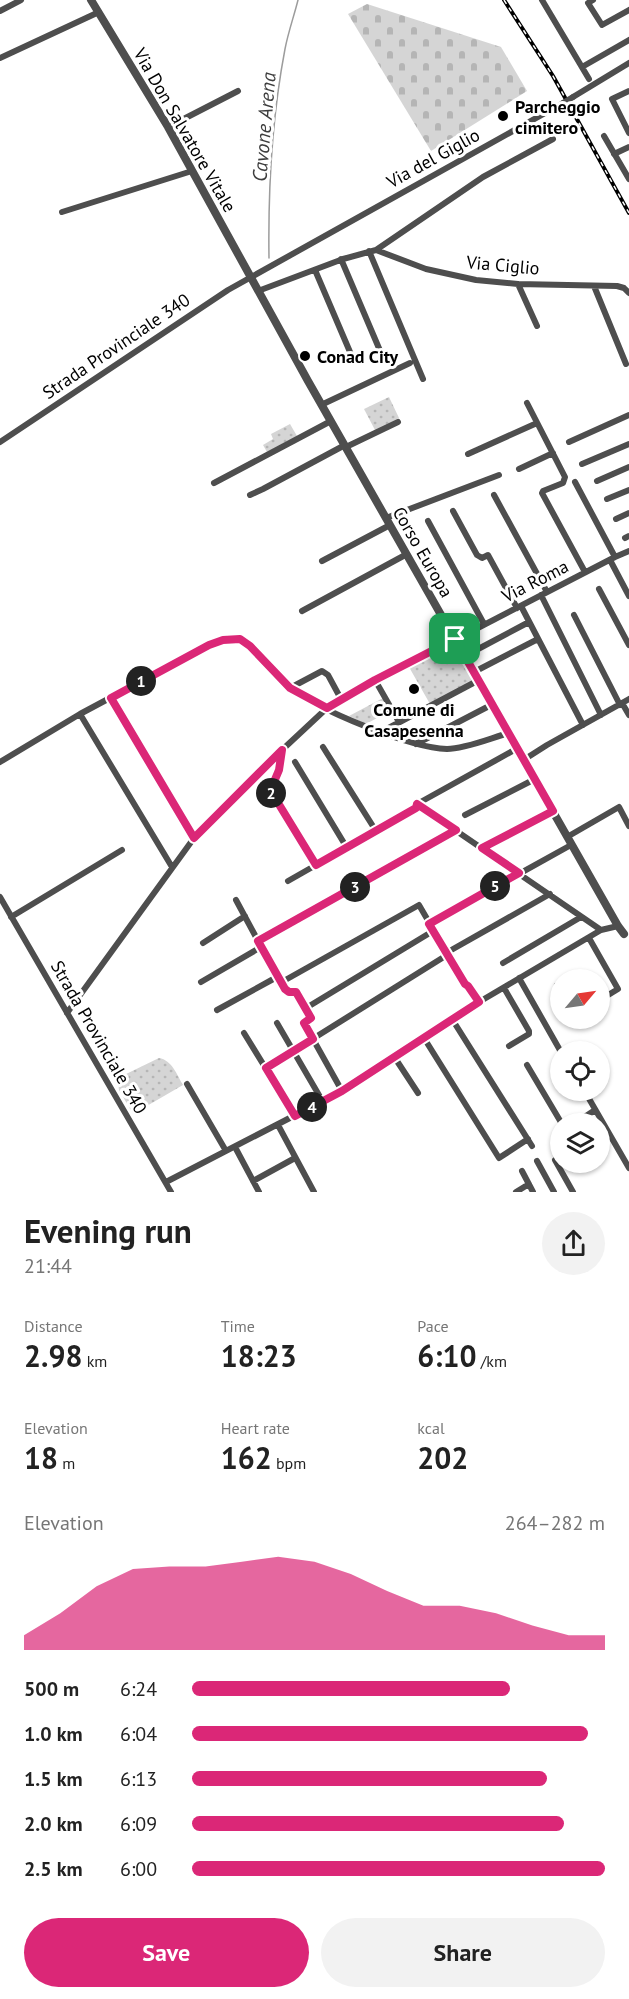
<!DOCTYPE html>
<meta charset="utf-8">
<style>
body{margin:0;font-family:"PT Sans",sans-serif;background:#f2f2f2;color:#222;height:100vh;display:flex;flex-direction:column;font-size:22px;white-space:nowrap}
*{box-sizing:border-box;margin:0}
p{font-size:20px;color:#767676}
.icon{flex:none;width:33px;height:33px;fill:none;stroke:currentColor;stroke-width:2;stroke-linecap:round;stroke-linejoin:round}
.map{position:relative;height:1192px;overflow:hidden}
.details{display:flex;flex-direction:column;background:#fff;flex:1}
.details>*{flex:none}
.needle{width:39px;rotate:61deg}
.buttons{position:absolute;left:550px;top:969px;display:grid;gap:12px}
.buttons a{display:grid;place-items:center;width:60px;height:60px;border-radius:50%;background:#fff;box-shadow:0 2px 4px #0004;font-size:30px}
.pin{position:absolute;display:grid;place-items:center;width:51px;height:51px;color:#fff;margin:-26px;border-radius:12px;box-shadow:0 3px 9px #0006}
.km{position:absolute;width:30px;height:30px;margin:-15px;border-radius:50%;background:#222;color:#fff;font-size:16px;line-height:30px;text-align:center}
.round{display:grid;place-items:center;flex:none;width:63px;height:63px;border-radius:32px;background:#f2f2f2}
.head{display:flex;align-items:center;justify-content:space-between;height:102px;padding:0 24px}
h1{font-size:33px;font-weight:700;line-height:45px}
.metrics{display:grid;grid-template-columns:repeat(3,1fr);gap:9px;height:102px;padding:6px 24px}
.metrics div{display:grid;align-content:center}
.metrics b{font-size:30px;font-weight:700}
.metrics small{font-size:16px;font-weight:400}
.metrics p{font-size:16px}
.chart{height:168px;padding:12px 24px}
.chart p{display:flex;justify-content:space-between}
.chart svg{width:100%;height:108px;margin-top:6px;fill:#db2777;opacity:.7}
.action{display:flex;gap:12px;margin-top:auto;padding:12px 24px}
.action a{flex:1;height:69px;border-radius:36px;background:#db2777;color:#fff;font-size:24px;font-weight:700;line-height:69px;text-align:center}
.action a+a{background:#f2f2f2;color:#222}
ul{padding:0 24px;list-style:none;font-size:20px}
li{display:grid;grid-template-columns:96px 72px 1fr;align-items:center;height:45px}
li i{height:15px;border-radius:8px;background:#db2777}
.map>svg:first-child{display:block}
.grass{fill:url(#grass-dots)}
.cemetery{fill:url(#cemetery-stones)}
.lines{fill:none;stroke-linecap:round;stroke-linejoin:round}
.stream{stroke:#9c9c9c;stroke-width:1.5}
.minor{stroke:#4e4e4e;stroke-width:6}
.tertiary{stroke:#4e4e4e;stroke-width:8}
.rail-casing{stroke:#000;stroke-width:4}
.rail{stroke:#fff;stroke-width:1.5;stroke-dasharray:4.5;stroke-linecap:butt}
.minor-bridge{stroke:#4e4e4e;stroke-width:6}
.route-casing{stroke:#fff;stroke-width:12}
.route{stroke:#db2777;stroke-width:8}
.poi-dot{fill:#000;stroke:#fff;stroke-width:2}
.labels{text-anchor:middle;dominant-baseline:central;stroke-width:6;stroke-linejoin:round;paint-order:stroke}
.poi-label{font-size:18px;font-weight:bold;fill:#000;stroke:#fff;text-anchor:start}
.street-label{font-size:18px;fill:#000;stroke:#fff}
.water-label{font-size:20px;font-style:italic;fill:#3d3d3d;stroke:#fff}
</style>
<div class="map">
<svg width="629" height="1192" viewBox="0 0 629 1192">
<defs>
<pattern id="grass-dots" width="8" height="8" patternUnits="userSpaceOnUse" patternTransform="scale(1.5)"><rect width="8" height="8" fill="#d5d5d5"/><path d="M2 2h.1M6 6h.1" fill="none" stroke="#b5b5b5" stroke-width="1.8" stroke-linecap="round"/></pattern>
<pattern id="cemetery-stones" width="16" height="16" patternUnits="userSpaceOnUse" patternTransform="scale(1.5)"><rect width="16" height="16" fill="#d5d5d5"/><path d="M2 7V4a2 2 0 0 1 4 0v3zM10 15v-3a2 2 0 0 1 4 0v3z" fill="#b5b5b5"/></pattern>
</defs>
<rect width="100%" height="100%" fill="#fff"/>
<path class="grass" d="M389 397 399 418 375 430 364 409Z
M290 424 297 436 267 452 263 445 273 439 271 434Z
M454 645 474 681 430 704 409 667Z
M383 698 390 711 366 724 349 716Z
M159 1058C172 1060 177 1075 183 1085L133 1114 119 1090 118 1082 124 1075Z"/>
<path class="cemetery" d="M367 4 501 47 527 91 431 151 348 14Z"/>
<g class="lines">
<path class="stream" d="M269 258C268 188 272 117 285 49 288 33 294 16 298 0"/>
<path class="minor" d="M542 0 589 79
M593 0 588 3 602 25 629 10
M0 11 21 0
M0 58 99 12
M582 67 629 40
M629 91 612 99 629 133
M573 97 629 63
M168 127 238 91
M604 136 629 179
M614 154 629 147
M62 212 192 171
M376 250 483 177 553 139
M369 251 423 379
M341 259 381 353
M315 270 353 359
M518 284 537 326
M594 286 626 364
M258 291 343 259 376 250 426 269 476 280 518 284 617 286 624 288 629 293
M527 403 565 477 563 483 543 491 542 493 585 572
M321 405 410 363
M0 442 228 290 563 103
M569 442 629 415
M346 447 398 422
M468 454 537 423
M582 464 629 444
M519 469 553 453
M597 481 629 467
M575 482 615 557
M214 483 331 421
M250 495 263 489 345 445
M494 495 547 592
M607 499 629 490
M453 511 477 555 482 558 488 555 517 608
M386 518 499 475
M616 519 629 513
M428 521 484 624
M625 538 629 536
M610 560 629 596
M322 561 390 525
M599 589 629 645
M541 595 601 715
M521 606 583 725
M302 611 407 554
M574 615 620 705
M465 656 529 622
M474 672 538 639
M375 680 399 722
M290 688 322 671 328 675 341 699
M111 698 194 838
M622 703 629 715
M80 714 172 867
M381 732 479 680
M416 744 493 704
M323 747 376 831
M282 751 279 770 271 789V793L316 865
M525 759 547 745 629 699
M0 762 80 714 209 645C218 642 231 636 240 639 254 643 277 677 290 687 317 710 411 748 447 749 465 749 491 738 509 733
M295 762 347 848
M417 804 601 930 618 926
M465 815 535 779
M567 837 619 807 629 826
M482 848 553 811
M288 881 416 808 417 804 518 748
M0 897 171 1192
M236 900 284 989 289 992 296 991 311 1018 304 1023 342 1091
M11 917 122 850
M429 924 571 845
M589 938 618 989 600 1000
M258 941 456 829
M203 943 245 916
M446 953 550 894
M503 963 581 917
M519 978 561 1052
M201 982 261 947
M280 983 419 905 465 984 468 986 479 1002
M557 985 561 992
M504 988 529 1031V1034L509 1046
M306 1008 433 931
M217 1010 277 977
M67 1013 194 838 282 750 327 708 341 699 615 557 629 551
M452 1019 532 1146
M277 1023 323 1102
M244 1033 295 1116
M424 1038 499 1158 528 1139
M395 1058 418 1093
M527 1065 562 1124
M266 1068 447 955
M187 1084 226 1151
M584 1090 629 1168
M574 1124 595 1110
M278 1125 314 1192
M235 1147 259 1192
M555 1160 573 1192
M537 1161 554 1192
M522 1171 533 1192
M253 1181 295 1158
M166 1182 342 1091 479 1002 601 930
M516 1192 529 1184"/>
<path class="tertiary" d="M91 0 168 127 308 381 618 926 624 934"/>
<g class="rail-casing">
<path id="rail" d="M504 0 553 76 629 213"/>
</g>
<use href="#rail" class="rail"/>
<path class="minor-bridge" d="M563 103 573 97"/>
</g>
<g class="lines">
<g class="route-casing">
<path id="route" d="M240 639 250 646 290 688 327 708 375 680 455 639 553 811 482 848 519 873 429 924 465 984 468 986 479 1002 342 1091 295 1116 266 1068 313 1039 304 1023 311 1018 296 992H289L285 989 258 941 456 830 417 804 416 808 316 865 272 793 271 789 279 770 282 750 194 838 111 698 209 645 223 640Z"/>
</g>
<use href="#route" class="route"/>
</g>
<g class="poi-dot">
<circle cx="503" cy="116" r="6"/>
<circle cx="305" cy="356" r="6"/>
<circle cx="414" cy="689" r="6"/>
</g>
<g class="labels">
<g class="poi-label">
<text x="515" y="106">Parcheggio<tspan x="515" dy="21">cimitero</tspan></text>
<text x="317" y="356">Conad City</text>
<text x="414" y="709" text-anchor="middle">Comune di<tspan x="414" dy="21">Casapesenna</tspan></text>
</g>
<g class="street-label">
<text transform="translate(185 130) rotate(60)">Via Don Salvatore Vitale</text>
<text transform="translate(433 158) rotate(-29)">Via del Giglio</text>
<text transform="translate(503 265) rotate(5)">Via Ciglio</text>
<text transform="translate(116 346) rotate(-34)">Strada Provinciale 340</text>
<text transform="translate(423 552) rotate(60)">Corso Europa</text>
<text transform="translate(535 581) rotate(-27)">Via Roma</text>
<text transform="translate(99 1037) rotate(60)">Strada Provinciale 340</text>
</g>
<g class="water-label">
<text transform="translate(264 127) rotate(-85)">Cavone Arena</text>
</g>
</g>
</svg>
<div class="buttons">
<a><svg class="needle" viewBox="-14 -14 28 28"><path d="M0-13l5 13h-10z" fill="#e53935"/><path d="M0 13l5-13h-10z" fill="#767676"/></svg></a>
<a><svg class="icon" aria-label="locate" viewBox="0 0 24 24"><circle cx="12" cy="12" r="6"/><path d="M12 2v4M12 18v4M2 12h4M18 12h4"/></svg></a>
<a><svg class="icon" aria-label="layers" viewBox="0 0 24 24"><path d="M12 4l9 5-9 5-9-5zM3 14l9 5 9-5"/></svg></a>
</div>
<div class="pin" style="left:455px;top:639px;background:#1e9e55"><svg class="icon" aria-label="arrive" viewBox="0 0 24 24"><path d="M6 21V4h12l-3 4 3 4H6"/></svg></div>
<b class="km" style="left:141px;top:681px">1</b>
<b class="km" style="left:271px;top:793px">2</b>
<b class="km" style="left:355px;top:887px">3</b>
<b class="km" style="left:312px;top:1107px">4</b>
<b class="km" style="left:495px;top:886px">5</b>
</div>
<section class="details">
<div class="head"><div><h1>Evening run</h1><p>21:44</p></div><a class="round"><svg class="icon" aria-label="share" viewBox="0 0 24 24"><path d="M12 15V3M7 8l5-5 5 5M5 13v7h14v-7"/></svg></a></div>
<div class="metrics">
<div><p>Distance</p><b>2.98<small> km</small></b></div>
<div><p>Time</p><b>18:23</b></div>
<div><p>Pace</p><b>6:10<small> /km</small></b></div>
</div>
<div class="metrics">
<div><p>Elevation</p><b>18<small> m</small></b></div>
<div><p>Heart rate</p><b>162<small> bpm</small></b></div>
<div><p>kcal</p><b>202</b></div>
</div>
<div class="chart"><p><span>Elevation</span>264–282 m</p>
<svg viewBox="0 0 160 44" preserveAspectRatio="none"><path d="M0 44V38L10 29L20 18L30 11L40 10L50 10L60 8L70 6L80 8L90 13L100 20L110 26L120 26L130 29L140 34L150 38L160 38V44z"/></svg>
</div>
<ul>
<li><b>500 m</b>6:24<i style="width:77%"></i></li>
<li><b>1.0 km</b>6:04<i style="width:96%"></i></li>
<li><b>1.5 km</b>6:13<i style="width:86%"></i></li>
<li><b>2.0 km</b>6:09<i style="width:90%"></i></li>
<li><b>2.5 km</b>6:00<i style="width:100%"></i></li>
</ul>
<div class="action"><a>Save</a><a>Share</a></div>
</section>
